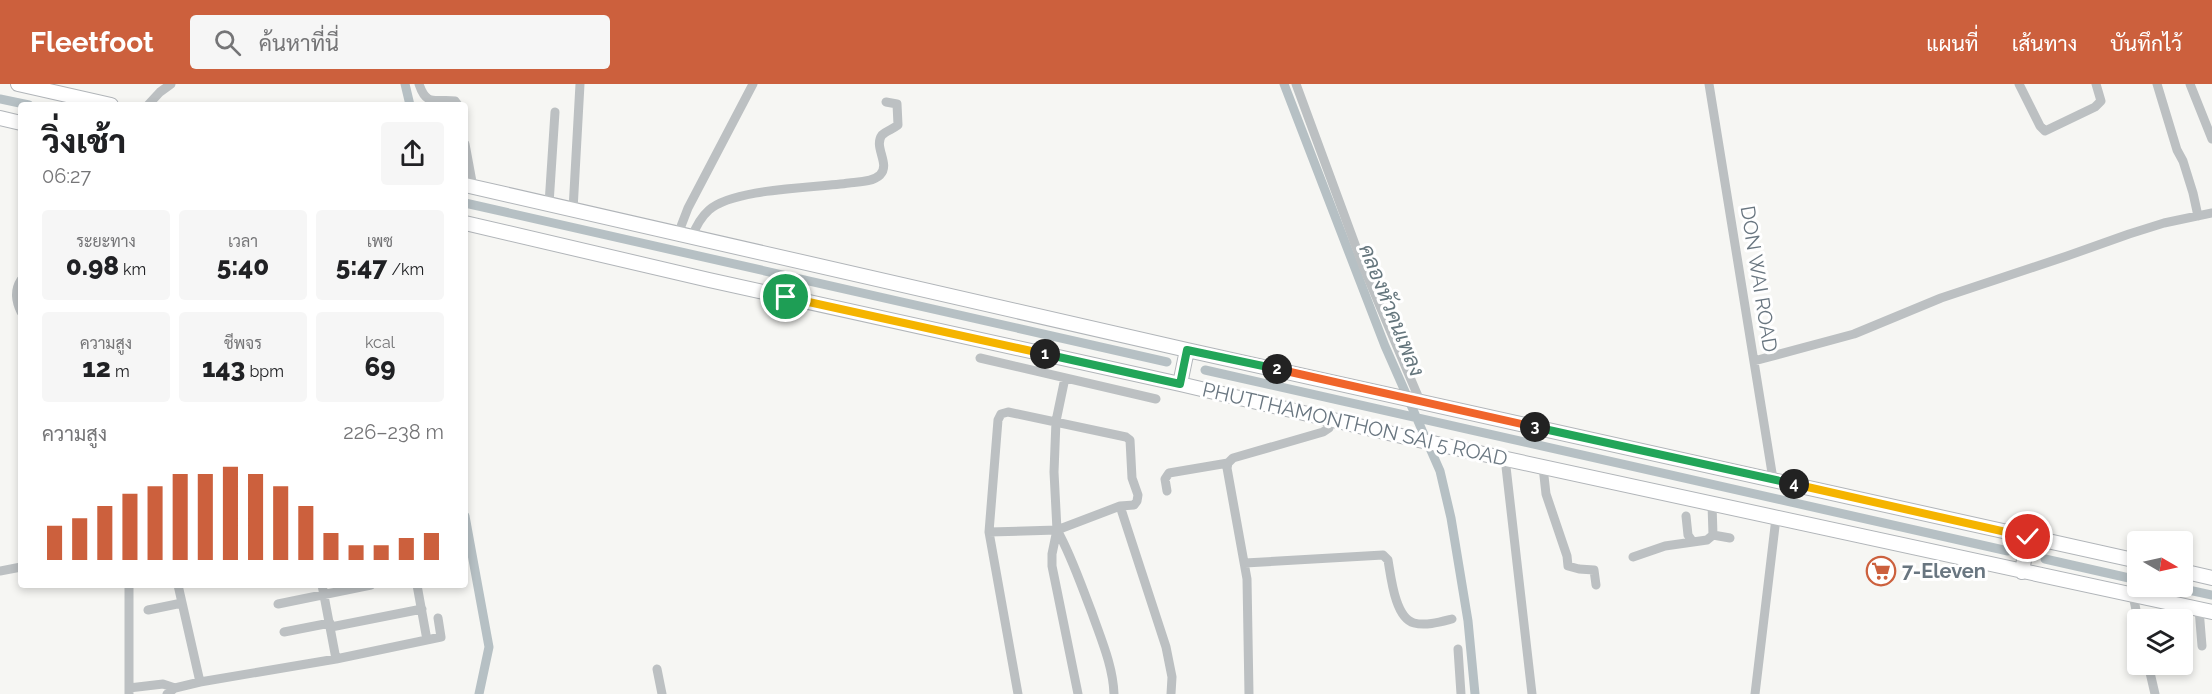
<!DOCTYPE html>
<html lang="th">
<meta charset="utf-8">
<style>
body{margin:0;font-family:Raleway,Sarabun,sans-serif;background:#f6f6f6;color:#202124;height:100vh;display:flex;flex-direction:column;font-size:22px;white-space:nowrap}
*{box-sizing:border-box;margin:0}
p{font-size:20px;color:#757577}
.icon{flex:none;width:33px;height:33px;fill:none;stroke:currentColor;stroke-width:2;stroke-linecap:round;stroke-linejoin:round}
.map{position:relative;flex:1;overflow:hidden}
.details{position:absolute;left:18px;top:18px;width:450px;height:486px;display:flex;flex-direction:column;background:#fff;border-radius:6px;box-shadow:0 3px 9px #0003}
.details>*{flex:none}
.needle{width:39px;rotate:99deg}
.tools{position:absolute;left:2127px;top:447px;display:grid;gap:12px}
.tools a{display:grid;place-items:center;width:66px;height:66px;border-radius:6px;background:#fff;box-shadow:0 3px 9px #0003;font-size:30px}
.pin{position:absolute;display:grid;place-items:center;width:51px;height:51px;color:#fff;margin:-26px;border:3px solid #fff;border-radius:50%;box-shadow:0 2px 6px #0007}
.km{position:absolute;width:30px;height:30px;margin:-15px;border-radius:50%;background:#222;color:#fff;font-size:16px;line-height:30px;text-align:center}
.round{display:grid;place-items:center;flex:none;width:63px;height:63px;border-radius:6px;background:#f6f6f6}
.head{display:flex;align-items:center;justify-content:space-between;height:102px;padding:0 24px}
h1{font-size:33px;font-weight:800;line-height:45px}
.metrics{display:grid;grid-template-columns:repeat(3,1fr);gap:9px;height:102px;padding:6px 24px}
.metrics div{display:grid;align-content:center;border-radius:6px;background:#f6f6f6;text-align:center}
.metrics b{font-size:26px;font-weight:800}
.metrics small{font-size:16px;font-weight:400}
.metrics p{font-size:16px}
.chart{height:168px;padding:12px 24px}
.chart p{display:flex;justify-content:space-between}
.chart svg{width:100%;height:108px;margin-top:6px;stroke:#cc603d;stroke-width:6}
header{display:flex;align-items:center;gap:36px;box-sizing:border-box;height:84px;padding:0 30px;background:#cc603d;color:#fff}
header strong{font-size:28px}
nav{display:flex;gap:33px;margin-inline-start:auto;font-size:21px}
.search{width:420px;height:54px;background:#f6f6f6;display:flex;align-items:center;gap:15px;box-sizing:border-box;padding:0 21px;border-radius:6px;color:#757577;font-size:22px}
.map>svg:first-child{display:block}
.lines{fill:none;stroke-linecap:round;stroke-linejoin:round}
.canal{stroke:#b6c0c4;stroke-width:9}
.secondary-casing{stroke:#b1b5b9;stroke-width:16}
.minor{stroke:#bcc0c2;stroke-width:9}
.secondary{stroke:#fff;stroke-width:14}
.split-1-casing{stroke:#fff;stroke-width:12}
.split-2-casing{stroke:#fff;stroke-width:12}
.split-3-casing{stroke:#fff;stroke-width:12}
.split-4-casing{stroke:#fff;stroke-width:12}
.split-5-casing{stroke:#fff;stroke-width:12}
.split-1{stroke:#f5b400;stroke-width:8}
.split-2{stroke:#22a559;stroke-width:8}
.split-3{stroke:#f0652b;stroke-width:8}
.split-4{stroke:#22a559;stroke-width:8}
.split-5{stroke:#f5b400;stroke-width:8}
.labels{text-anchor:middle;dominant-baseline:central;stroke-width:6;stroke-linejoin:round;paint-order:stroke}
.street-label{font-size:20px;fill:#697680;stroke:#fff}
.poi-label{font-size:20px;font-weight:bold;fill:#697680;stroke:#fff;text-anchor:start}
.water-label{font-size:21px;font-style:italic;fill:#65767d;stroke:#fff}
</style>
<header>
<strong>Fleetfoot</strong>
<div class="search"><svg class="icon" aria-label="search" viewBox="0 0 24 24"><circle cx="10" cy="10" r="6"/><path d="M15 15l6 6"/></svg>ค้นหาที่นี่</div>
<nav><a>แผนที่</a><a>เส้นทาง</a><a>บันทึกไว้</a></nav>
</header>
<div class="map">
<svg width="2212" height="610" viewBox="0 0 2212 610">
<rect width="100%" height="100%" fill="#f6f6f3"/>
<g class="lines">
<path class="canal" d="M405 0 410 21
M1284 0 1385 262 1440 387 1451 434 1468 537 1475 610
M0 15 29 21
M465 119 1167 278
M1205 286 2008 467
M465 432 489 563 479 610
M2045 475 2138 496
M2170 502 2212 511"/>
<g class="secondary-casing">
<path id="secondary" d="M18 0 111 21
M0 34 21 39
M465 101 1187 266 2138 477
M465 139 709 196 1180 300 1414 355 2212 528
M1180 300 1187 266
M2182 487 2212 494
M2022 488 2028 452"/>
</g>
<path class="minor" d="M419 0C427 24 436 14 455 17L458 21
M1296 0 1363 182 1420 317
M1709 0 1773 395
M2019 0 2040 42 2045 47 2095 23 2101 17 2096 0
M2157 0 2177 66 2183 77 2193 109 2198 132
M2190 0 2212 55
M148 21 160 8 171 0
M465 60 473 103
M549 120 555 28
M573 126 580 0
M678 150 688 124 753 0
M692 153C696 142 700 134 709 126 734 104 815 104 849 99 858 98 873 98 880 91 891 80 873 63 882 51 886 47 893 45 898 41L897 20 886 18
M21 196C14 207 16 217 21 228
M980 274 1156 315
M1754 277 1854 250 1941 214 2067 172 2129 150 2164 139 2212 129
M1065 294 1056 337 1054 388 1057 446 1052 470V482L1078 610
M1505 374 1532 610
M1543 383 1546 410 1567 472 1568 482 1579 485 1594 486 1596 501
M1167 407 1165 395 1169 389 1228 379
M1120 422 1166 563 1172 593 1171 610
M1686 432 1688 451 1693 458
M1057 446C1072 473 1081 501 1092 529 1101 555 1113 582 1114 610
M989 448 1057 446 1120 422 1134 421 1137 417 1138 411 1132 394 1130 356 1126 353 1008 328 1001 330 998 336 989 448 1018 610
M1713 451 1730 454
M1633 473 1665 462 1707 456 1713 451 1712 420
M1245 479 1383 471 1388 476C1391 493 1395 534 1414 539 1426 542 1440 538 1452 535
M0 487 21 483
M129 501V610
M178 501 200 598
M322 501 336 575
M417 501 427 556
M2133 511 2138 536
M278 520 371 501
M2199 525 2202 562
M148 526 182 519
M331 543 422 525
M284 548 330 539
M1458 565 1461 610
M2148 580 2155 610
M657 585 662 610
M129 604 163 600 175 604
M167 610 175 604 200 598 336 575 441 553 438 534
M1249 610 1247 495 1227 384 1228 379 1233 374 1323 348 1329 344 1331 337
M1755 610 1776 434"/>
<use href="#secondary" class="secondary"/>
</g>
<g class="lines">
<g class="split-1-casing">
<path id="split-1" d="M786 213 1045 270"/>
</g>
<g class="split-2-casing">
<path id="split-2" d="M1045 270 1180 300 1187 266 1277 285"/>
</g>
<g class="split-3-casing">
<path id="split-3" d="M1277 285 1535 343"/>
</g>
<g class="split-4-casing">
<path id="split-4" d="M1535 343 1794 400"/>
</g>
<g class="split-5-casing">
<path id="split-5" d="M1794 400 2028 453"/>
</g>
<use href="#split-1" class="split-1"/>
<use href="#split-2" class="split-2"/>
<use href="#split-3" class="split-3"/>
<use href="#split-4" class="split-4"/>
<use href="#split-5" class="split-5"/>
</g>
<defs>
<g id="supermarket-ring" transform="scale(1.5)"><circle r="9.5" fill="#fff" stroke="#cc603d" stroke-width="1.5"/><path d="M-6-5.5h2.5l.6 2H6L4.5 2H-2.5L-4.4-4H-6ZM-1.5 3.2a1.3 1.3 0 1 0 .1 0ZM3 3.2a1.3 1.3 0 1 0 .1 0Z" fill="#cc603d"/></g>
</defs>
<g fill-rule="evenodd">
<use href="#supermarket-ring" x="1881" y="487"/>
</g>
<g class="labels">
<g class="street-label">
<text transform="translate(1759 195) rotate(81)">DON WAI ROAD</text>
<text transform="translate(1355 340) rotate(13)">PHUTTHAMONTHON SAI 5 ROAD</text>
</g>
<g class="poi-label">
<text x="1902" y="487">7-Eleven</text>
</g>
<g class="water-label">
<text transform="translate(1392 226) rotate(68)">คลองหัวคนเพลง</text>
</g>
</g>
</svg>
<div class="tools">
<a><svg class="needle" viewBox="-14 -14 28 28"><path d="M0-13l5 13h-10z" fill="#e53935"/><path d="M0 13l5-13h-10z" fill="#757577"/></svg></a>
<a><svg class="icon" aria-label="layers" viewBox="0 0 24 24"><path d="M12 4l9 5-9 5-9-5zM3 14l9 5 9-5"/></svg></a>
</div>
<div class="pin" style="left:786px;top:213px;background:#1e9e55"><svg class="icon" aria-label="arrive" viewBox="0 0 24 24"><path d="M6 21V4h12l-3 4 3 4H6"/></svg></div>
<div class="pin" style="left:2028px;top:453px;background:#d93025"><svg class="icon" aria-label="check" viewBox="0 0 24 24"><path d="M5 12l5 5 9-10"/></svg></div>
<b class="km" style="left:1045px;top:270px">1</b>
<b class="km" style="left:1277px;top:285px">2</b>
<b class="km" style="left:1535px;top:343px">3</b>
<b class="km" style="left:1794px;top:400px">4</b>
<section class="details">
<div class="head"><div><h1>วิ่งเช้า</h1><p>06:27</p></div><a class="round"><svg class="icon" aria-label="share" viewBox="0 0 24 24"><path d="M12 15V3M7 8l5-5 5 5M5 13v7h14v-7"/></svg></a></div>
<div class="metrics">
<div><p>ระยะทาง</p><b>0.98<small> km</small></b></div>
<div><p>เวลา</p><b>5:40</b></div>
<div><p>เพซ</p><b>5:47<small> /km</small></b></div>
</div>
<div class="metrics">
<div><p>ความสูง</p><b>12<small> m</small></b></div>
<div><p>ชีพจร</p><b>143<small> bpm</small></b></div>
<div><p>kcal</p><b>69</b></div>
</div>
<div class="chart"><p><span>ความสูง</span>226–238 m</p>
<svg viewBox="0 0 160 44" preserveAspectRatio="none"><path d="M5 44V30M15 44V27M25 44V22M35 44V17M45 44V14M55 44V9M65 44V9M75 44V6M85 44V9M95 44V14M105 44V22M115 44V33M125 44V38M135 44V38M145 44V35M155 44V33"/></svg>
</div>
</section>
</div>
